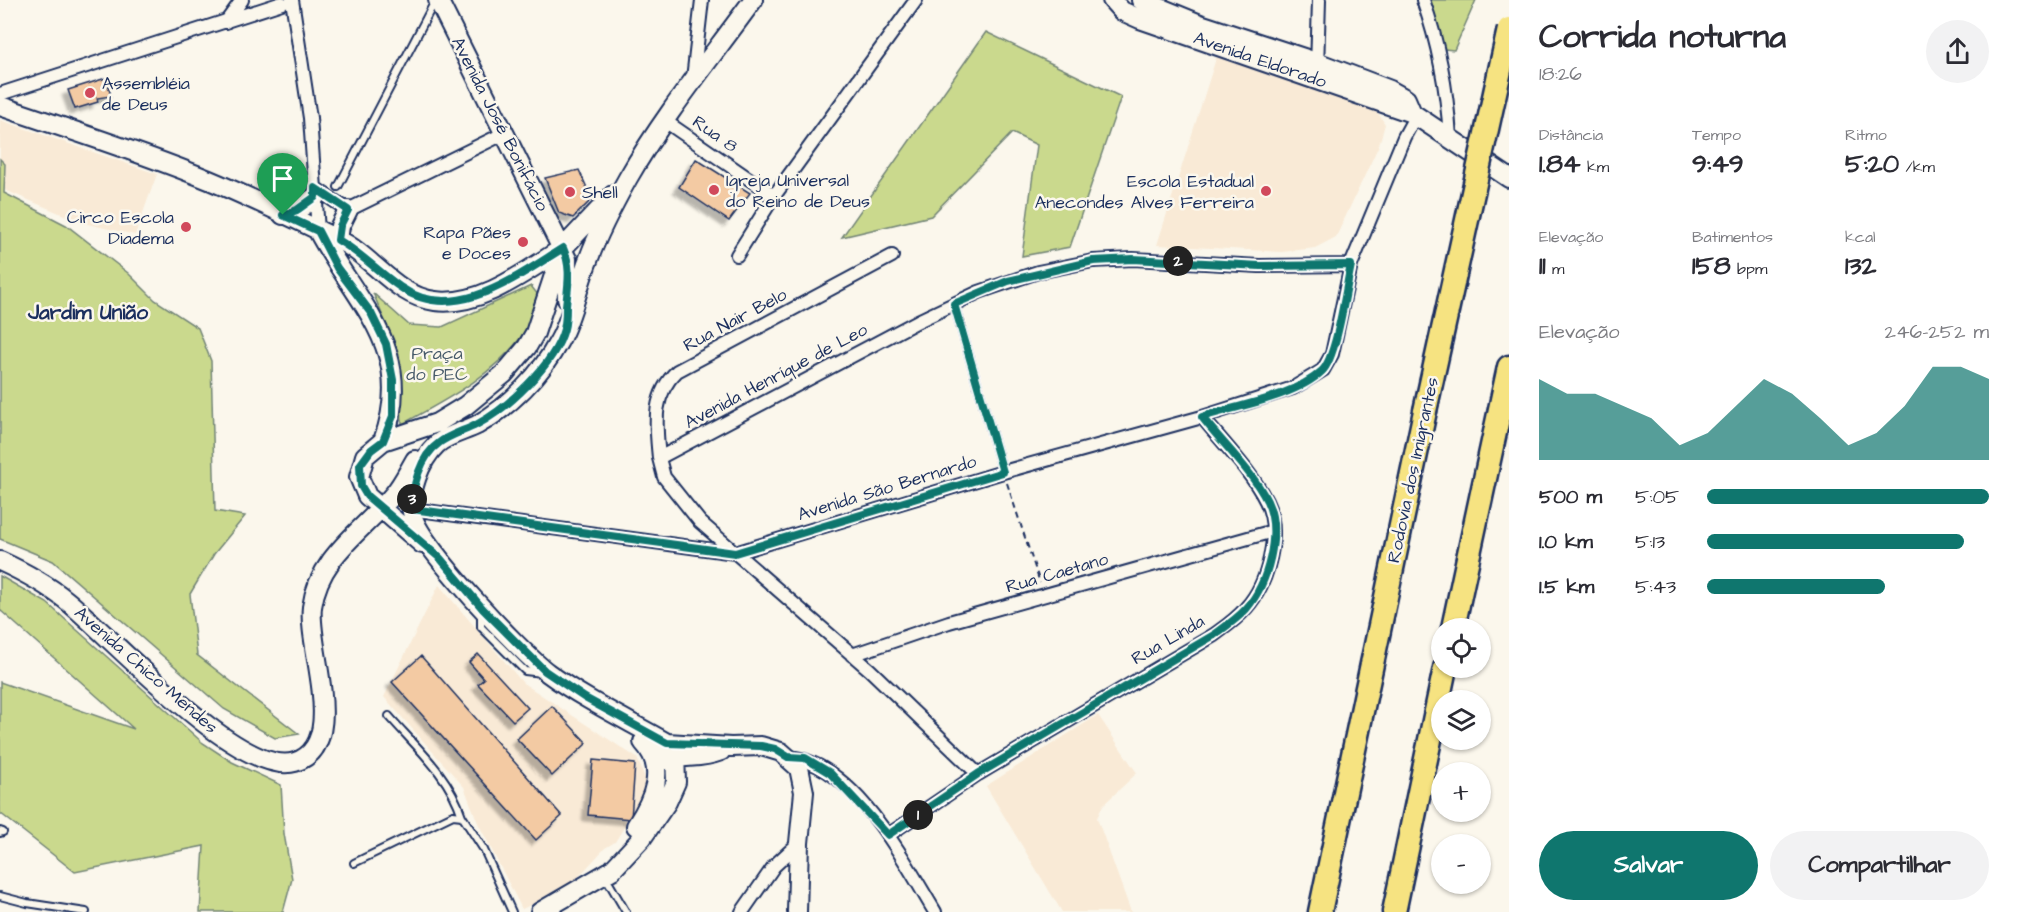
<!DOCTYPE html>
<html lang="pt">
<meta charset="utf-8">
<style>
body{margin:0;font-family:"Architects Daughter",sans-serif;background:#f2f2f3;color:#2b2b33;height:100vh;display:flex;flex-direction:column;font-size:22px;white-space:nowrap}
*{box-sizing:border-box;margin:0}
p{font-size:20px;color:#7c7c81}
.icon{flex:none;width:33px;height:33px;fill:none;stroke:currentColor;stroke-width:2;stroke-linecap:round;stroke-linejoin:round}
.map{position:relative;flex:1;overflow:hidden}
.details{display:flex;flex-direction:column;background:#fff;width:510px}
.details>*{flex:none}
.fabs{position:absolute;left:1431px;top:618px;display:grid;gap:12px}
.fabs a{display:grid;place-items:center;width:60px;height:60px;border-radius:50%;background:#fff;box-shadow:0 2px 4px #0004;font-size:30px}
.pin{position:absolute;display:grid;place-items:center;width:51px;height:51px;color:#fff;margin:-62px -26px;border-radius:50% 50% 50% 0;rotate:-45deg;box-shadow:0 0 6px #0007}
.pin .icon{rotate:45deg}
.km{position:absolute;width:30px;height:30px;margin:-15px;border-radius:50%;background:#222;color:#fff;font-size:16px;line-height:30px;text-align:center}
.round{display:grid;place-items:center;flex:none;width:63px;height:63px;border-radius:32px;background:#f2f2f3}
.summary{display:flex;align-items:center;justify-content:space-between;height:102px;padding:0 30px}
h1{font-size:33px;font-weight:700;line-height:45px}
.stats{display:grid;grid-template-columns:repeat(3,1fr);gap:9px;height:102px;padding:6px 30px}
.stats div{display:grid;align-content:center}
.stats b{font-size:26px;font-weight:700}
.stats small{font-size:16px;font-weight:400}
.stats p{font-size:16px}
.chart{height:168px;padding:12px 30px}
.chart p{display:flex;justify-content:space-between}
.chart svg{width:100%;height:108px;margin-top:6px;fill:#0f766e;opacity:.7}
.action{display:flex;gap:12px;margin-top:auto;padding:12px 30px}
.action a{flex:1;height:69px;border-radius:36px;background:#0f766e;color:#fff;font-size:24px;font-weight:700;line-height:69px;text-align:center}
.action a+a{background:#f2f2f3;color:#2b2b33}
ul{padding:0 30px;list-style:none;font-size:20px}
li{display:grid;grid-template-columns:96px 72px 1fr;align-items:center;height:45px}
li i{height:15px;border-radius:8px;background:#0f766e}
main{display:flex;flex:1;min-height:0}
.map>svg:first-child{display:block}
.built{fill:#f9ead6}
.green{fill:#cad98d;stroke:#728476;stroke-width:1.5}
.building{fill:#f3caa3;stroke:#1b2f5e;stroke-width:1.5;filter:url(#shadow)}
.lines{fill:none;stroke-linecap:round;stroke-linejoin:round}
.lane-casing{stroke:#1b2f5e;stroke-width:10}
.street-casing{stroke:#1b2f5e;stroke-width:16}
.secondary-casing{stroke:#1b2f5e;stroke-width:22}
.highway-casing{stroke:#1b2f5e;stroke-width:27}
.path{stroke:#1b2f5e;stroke-width:2;stroke-dasharray:6 4.5;stroke-linecap:butt}
.lane{stroke:#fbf7ec;stroke-width:6}
.street{stroke:#fbf7ec;stroke-width:12}
.secondary{stroke:#fbf7ec;stroke-width:18}
.highway{stroke:#f6e381;stroke-width:22}
.highway-bridge-casing{stroke:#1b2f5e;stroke-width:27;stroke-linecap:butt}
.highway-bridge{stroke:#f6e381;stroke-width:22}
.route-casing{stroke:#fff;stroke-width:12}
.route{stroke:#0f766e;stroke-width:8}
.poi-dot{fill:#d1495b;stroke:#fbf7ec;stroke-width:2}
.labels{text-anchor:middle;dominant-baseline:central;stroke-width:5;stroke-linejoin:round;paint-order:stroke}
.street-label{font-size:18px;fill:#1b2f5e;stroke:#fbf7ec}
.poi-label{font-size:18px;fill:#1b2f5e;stroke:#fbf7ec;text-anchor:start}
.park-label{font-size:18px;fill:#475a6a;stroke:#fbf7ec}
.quarter-label{font-size:21px;font-weight:bold;fill:#1b2f5e;stroke:#fbf7ec}
</style>
<main>
<div class="map">
<svg width="1509" height="912" viewBox="0 0 1509 912">
<defs>
<filter id="shadow"><feDropShadow dx="-5.5" dy="5.5" stdDeviation="1.5" flood-color="#0004"/></filter>
</defs>
<rect width="100%" height="100%" fill="#fbf7ec"/>
<filter id="ink" filterUnits="userSpaceOnUse"><feTurbulence type="fractalNoise" baseFrequency=".0167" numOctaves="2"/><feDisplacementMap in="SourceGraphic" scale="12" xChannelSelector="R" yChannelSelector="G"/><feConvolveMatrix kernelMatrix="1 2 1 2 8 2 1 2 1" color-interpolation-filters="sRGB"/></filter>
<g filter="url(#ink)">
<path class="built" d="M1218 52 1370 107 1378 113 1385 124 1379 145 1336 237 1315 248 1282 252 1157 245Z
M0 120 157 174 135 235 83 223 0 188Z
M439 585 523 683 637 758 645 778 644 794 615 842 605 848 569 887 522 909 478 823 464 787 384 697Z
M1098 715 1137 773 1103 805 1097 818 1131 912H1062L986 786Z"/>
<path class="green" d="M1429 0H1476L1454 50 1444 49Z
M986 32 1121 97 1070 247 1022 256 1037 145 1012 133 931 216 842 237Z
M0 159 5 164 4 193 66 225 128 273 155 300 198 328 211 361 215 511 245 516 214 554 190 594 197 655 299 734 275 738 224 709 53 561 0 539Z
M531 286 539 296C534 307 532 321 525 331 497 374 446 400 402 424L399 354 373 293 409 325 442 327Z
M0 576 47 603 203 743 232 762 281 785 284 834 292 879 283 912H200L204 846 75 872 0 813V682L134 729 0 610Z"/>
<path class="building" d="M106 78 111 96 97 98 98 102 75 109 68 90Z
M696 159 750 193 729 221 679 187Z
M579 170 592 199 573 218 559 213 545 178Z
M478 654 528 708 513 721 478 684 484 679 469 662Z
M421 656 562 816 536 840 392 682Z
M552 706 587 743 552 776 517 739Z
M593 760 635 764 631 819 588 815Z"/>
<g class="lines">
<g class="lane-casing">
<path id="lane" d="M338 187 435 1
M954 304 1003 472
M481 612V627L525 671 542 673
M389 716C416 747 449 775 462 816
M0 831 3 832 0 833
M354 863 453 815 462 816 484 850 512 912
M605 876 626 912
M0 896 27 903 86 912"/>
</g>
<g class="street-casing">
<path id="street" d="M292 0 310 118 318 231
M1423 0C1439 45 1447 89 1450 137
M226 22 242 0
M1317 69 1319 0
M693 79 702 0
M0 94 282 3
M665 121 774 196
M315 188 348 210 503 134
M737 255 774 196 916 0
M659 458C656 425 651 396 677 371L892 256
M412 509 735 553 1003 472 1202 417 1293 388 1323 370 1332 354 1351 265 1404 137 1416 115
M852 655 949 622 1273 531
M788 757C854 762 904 861 935 912
M978 774 870 670 700 522 664 477 659 458 918 321 979 292 1038 272 1093 261 1133 259 1259 266 1351 265
M888 835 978 774 1214 635C1225 627 1237 619 1246 608 1268 584 1282 532 1266 501 1251 471 1223 443 1202 417
M742 912 774 866 799 843"/>
</g>
<g class="secondary-casing">
<path id="secondary" d="M438 0 567 259V299
M1112 0 1122 11 1140 19 1412 113 1509 178
M1141 0 1200 24 1319 63 1390 90 1406 99 1412 113
M0 106C70 130 141 152 209 180 252 198 295 219 337 239 373 256 394 296 435 301 481 307 526 271 563 248
M283 215 298 210 315 197
M318 231C357 305 417 350 383 441
M338 240 340 226 348 210
M422 544 367 496 359 477 365 456 383 441 437 423 465 406 504 374 527 347 535 333 563 248 613 195
M0 561C24 572 45 583 66 600 110 635 240 779 295 762 349 745 307 648 312 607 319 556 363 531 393 495 402 485 408 472 415 460
M651 751 667 743 731 747 761 746 781 752 799 768 804 792 799 843 797 912
M667 760C686 755 700 759 721 751
M636 826C653 800 668 768 643 742
M540 912 612 870 642 838 667 802 676 782 675 754 667 743C627 720 585 700 548 673 520 652 421 547 413 517 407 494 420 460 437 444 447 435 465 431 477 425 510 406 541 375 559 341 573 316 578 284 589 258 599 231 614 203 628 178 664 115 711 58 753 0"/>
</g>
<g class="highway-casing">
<path id="highway" d="M1453 628 1509 367
M1320 912 1425 411
M1394 912 1445 668"/>
</g>
<path class="path" d="M1007 483 1040 583"/>
<use href="#lane" class="lane"/>
<use href="#street" class="street"/>
<use href="#secondary" class="secondary"/>
<use href="#highway" class="highway"/>
<g class="highway-bridge-casing">
<path id="highway-bridge" d="M1425 411 1509 29"/>
</g>
<use href="#highway-bridge" class="highway-bridge"/>
</g>
</g>
<g class="lines" filter="url(#ink)">
<g class="route-casing">
<path id="route" d="M315 188 348 210 340 226 338 240C361 253 378 272 400 287 454 325 516 277 563 248 572 267 568 285 566 306 566 314 566 322 564 329 555 364 507 409 476 425 464 431 449 435 439 443 420 456 412 488 412 509L735 553 1003 472 954 304 1008 281 1093 261 1133 259 1260 266 1351 265C1346 287 1337 357 1322 371 1296 396 1237 406 1202 417 1223 444 1252 471 1267 501 1282 532 1268 584 1246 609 1237 619 1225 627 1214 635L978 774 888 835 830 773 805 758 788 757 775 749 761 746 667 743 585 698 545 671 483 609 440 558 367 496 361 486 360 465 371 450 383 441 393 416V380L386 344 371 313 337 268 318 231 283 215 297 210 315 197Z"/>
</g>
<use href="#route" class="route"/>
</g>
<g class="poi-dot">
<circle cx="90" cy="93" r="6"/>
<circle cx="714" cy="190" r="6"/>
<circle cx="1266" cy="191" r="6"/>
<circle cx="570" cy="192" r="6"/>
<circle cx="186" cy="227" r="6"/>
<circle cx="523" cy="242" r="6"/>
</g>
<g class="labels">
<g class="street-label">
<text transform="translate(1260 60) rotate(19)">Avenida Eldorado</text>
<text transform="translate(500 124) rotate(63)">Avenida José Bonifácio</text>
<text transform="translate(715 134) rotate(35)">Rua 8</text>
<text transform="translate(735 320) rotate(-28)">Rua Nair Belo</text>
<text transform="translate(776 376) rotate(-28)">Avenida Henríque de Leo</text>
<text transform="translate(1413 470) rotate(-78)">Rodovia dos Imigrantes</text>
<text transform="translate(887 488) rotate(-17)">Avenida São Bernardo</text>
<text transform="translate(1057 573) rotate(-16)">Rua Caetano</text>
<text transform="translate(1168 640) rotate(-30)">Rua Linda</text>
<text transform="translate(146 670) rotate(41)">Avenida Chico Mendes</text>
</g>
<g class="poi-label">
<text x="102" y="83">Assembléia<tspan x="102" dy="21">de Deus</tspan></text>
<text x="726" y="180">Igreja Universal<tspan x="726" dy="21">do Reino de Deus</tspan></text>
<text x="1254" y="181" text-anchor="end">Escola Estadual<tspan x="1254" dy="21">Anecondes Alves Ferreira</tspan></text>
<text x="582" y="192">Shell</text>
<text x="174" y="217" text-anchor="end">Circo Escola<tspan x="174" dy="21">Diadema</tspan></text>
<text x="511" y="232" text-anchor="end">Rapa Pães<tspan x="511" dy="21">e Doces</tspan></text>
</g>
<g class="park-label">
<text x="437" y="353">Praça<tspan x="437" dy="21">do PEC</tspan></text>
</g>
<g class="quarter-label">
<text x="88" y="312">Jardim União</text>
</g>
</g>
</svg>
<div class="fabs">
<a><svg class="icon" aria-label="locate" viewBox="0 0 24 24"><circle cx="12" cy="12" r="6"/><path d="M12 2v4M12 18v4M2 12h4M18 12h4"/></svg></a>
<a><svg class="icon" aria-label="layers" viewBox="0 0 24 24"><path d="M12 4l9 5-9 5-9-5zM3 14l9 5 9-5"/></svg></a>
<a>+</a>
<a>−</a>
</div>
<div class="pin" style="left:283px;top:215px;background:#1e9e55"><svg class="icon" aria-label="arrive" viewBox="0 0 24 24"><path d="M6 21V4h12l-3 4 3 4H6"/></svg></div>
<b class="km" style="left:918px;top:815px">1</b>
<b class="km" style="left:1178px;top:261px">2</b>
<b class="km" style="left:412px;top:499px">3</b>
</div>
<section class="details">
<div class="summary"><div><h1>Corrida noturna</h1><p>18:26</p></div><a class="round"><svg class="icon" aria-label="share" viewBox="0 0 24 24"><path d="M12 15V3M7 8l5-5 5 5M5 13v7h14v-7"/></svg></a></div>
<div class="stats">
<div><p>Distância</p><b>1.84<small> km</small></b></div>
<div><p>Tempo</p><b>9:49</b></div>
<div><p>Ritmo</p><b>5:20<small> /km</small></b></div>
</div>
<div class="stats">
<div><p>Elevação</p><b>11<small> m</small></b></div>
<div><p>Batimentos</p><b>158<small> bpm</small></b></div>
<div><p>kcal</p><b>132</b></div>
</div>
<div class="chart"><p><span>Elevação</span>246–252 m</p>
<svg viewBox="0 0 160 44" preserveAspectRatio="none"><path d="M0 44V11L10 17L20 17L30 22L40 27L50 38L60 33L70 22L80 11L90 17L100 27L110 38L120 33L130 22L140 6L150 6L160 11V44z"/></svg>
</div>
<ul>
<li><b>500 m</b>5:05<i style="width:100%"></i></li>
<li><b>1.0 km</b>5:13<i style="width:91%"></i></li>
<li><b>1.5 km</b>5:43<i style="width:63%"></i></li>
</ul>
<div class="action"><a>Salvar</a><a>Compartilhar</a></div>
</section>
</main>
